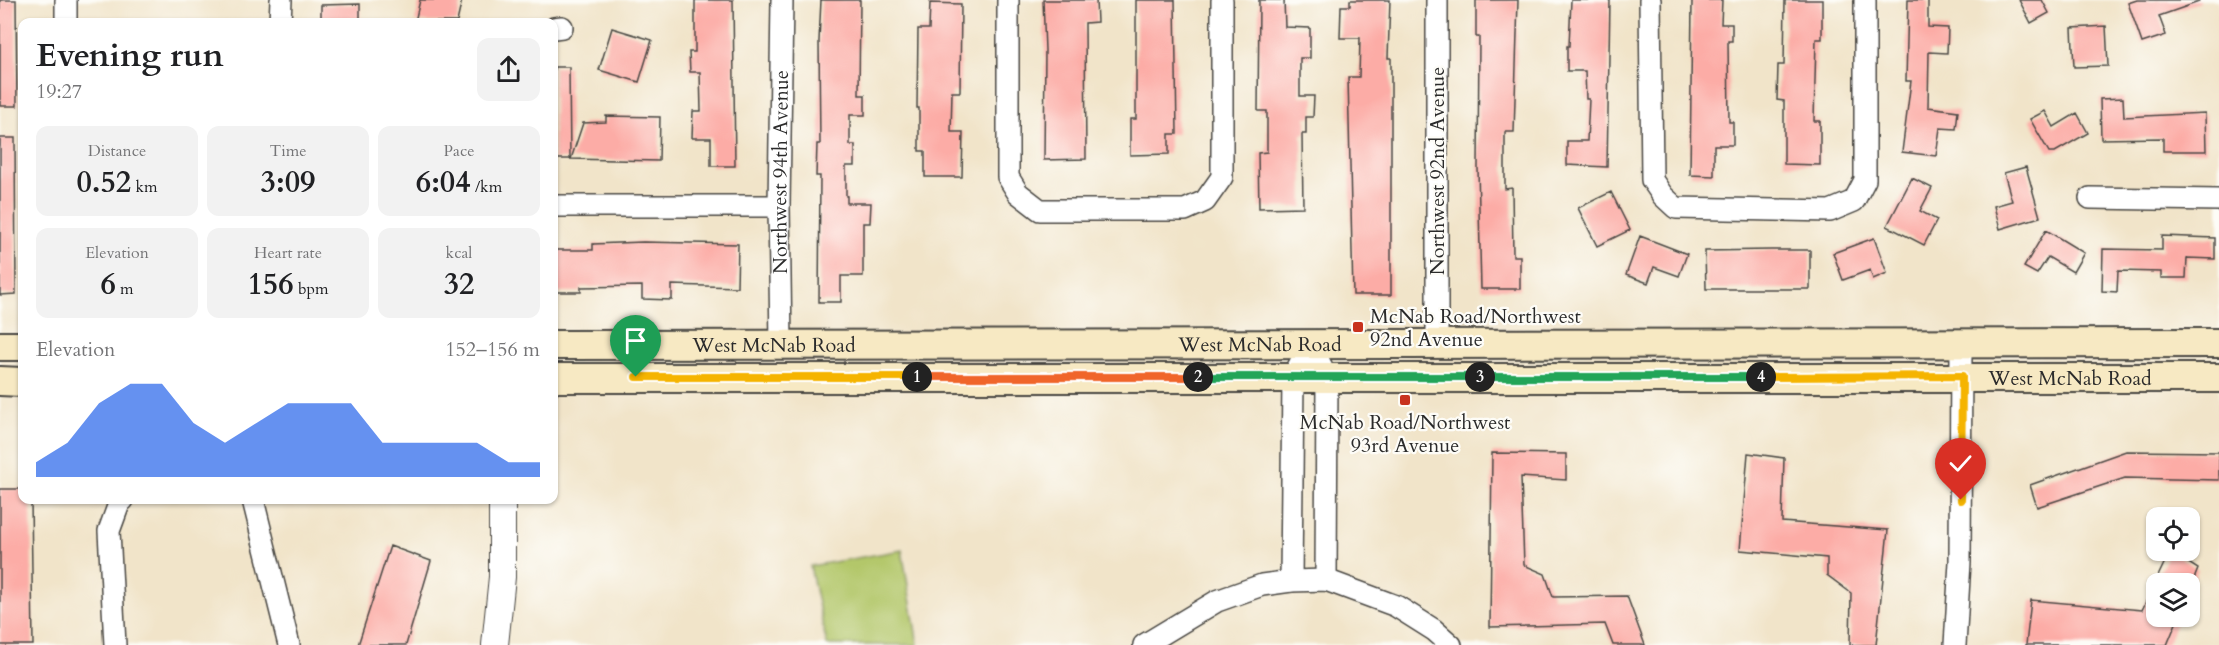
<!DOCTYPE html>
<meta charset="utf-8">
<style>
body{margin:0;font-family:Cardo,serif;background:#f2f2f2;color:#202124;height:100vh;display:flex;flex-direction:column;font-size:22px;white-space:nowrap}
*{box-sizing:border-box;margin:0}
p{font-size:20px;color:#757577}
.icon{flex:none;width:33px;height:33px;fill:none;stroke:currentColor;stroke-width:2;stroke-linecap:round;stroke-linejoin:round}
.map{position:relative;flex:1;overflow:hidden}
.panel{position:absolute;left:18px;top:18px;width:540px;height:486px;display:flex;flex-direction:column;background:#fff;border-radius:12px;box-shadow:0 2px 4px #0004}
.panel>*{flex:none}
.fabs{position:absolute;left:2146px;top:507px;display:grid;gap:12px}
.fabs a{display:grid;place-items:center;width:54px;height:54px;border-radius:12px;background:#fff;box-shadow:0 2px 4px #0004;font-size:30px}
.pin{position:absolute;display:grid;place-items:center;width:51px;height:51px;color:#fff;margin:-62px -26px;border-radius:50% 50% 50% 0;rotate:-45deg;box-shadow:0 0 6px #0007}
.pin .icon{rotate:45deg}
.km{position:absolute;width:30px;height:30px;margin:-15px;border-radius:50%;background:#222;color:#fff;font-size:16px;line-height:30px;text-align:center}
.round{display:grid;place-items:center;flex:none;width:63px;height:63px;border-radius:12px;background:#f2f2f2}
.head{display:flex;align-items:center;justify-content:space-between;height:102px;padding:0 18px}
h1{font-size:33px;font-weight:700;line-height:45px}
.stats{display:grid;grid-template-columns:repeat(3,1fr);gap:9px;height:102px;padding:6px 18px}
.stats div{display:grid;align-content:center;border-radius:12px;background:#f2f2f2;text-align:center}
.stats b{font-size:30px;font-weight:700}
.stats small{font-size:16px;font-weight:400}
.stats p{font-size:16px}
.chart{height:168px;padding:12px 18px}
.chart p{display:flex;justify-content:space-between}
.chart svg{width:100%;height:108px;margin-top:6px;fill:#2563eb;opacity:.7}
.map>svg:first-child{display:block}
.green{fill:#b3c76b;stroke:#6f794b;stroke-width:1.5}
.building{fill:#fcaca6}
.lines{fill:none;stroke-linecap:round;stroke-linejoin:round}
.minor-casing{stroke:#494743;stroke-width:24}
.tertiary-casing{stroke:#494743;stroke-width:28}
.secondary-casing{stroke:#494743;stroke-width:32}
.minor{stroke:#fff;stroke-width:21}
.tertiary{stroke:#fff;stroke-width:26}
.secondary{stroke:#f7e9c3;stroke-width:28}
.split-1-casing{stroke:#fff;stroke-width:12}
.split-2-casing{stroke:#fff;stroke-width:12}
.split-3-casing{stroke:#fff;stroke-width:12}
.split-4-casing{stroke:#fff;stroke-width:12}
.split-5-casing{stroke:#fff;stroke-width:12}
.split-1{stroke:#f5b400;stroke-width:8}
.split-2{stroke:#f0652b;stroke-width:8}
.split-3{stroke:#22a559;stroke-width:8}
.split-4{stroke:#22a559;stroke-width:8}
.split-5{stroke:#f5b400;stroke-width:8}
.poi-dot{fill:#c8321e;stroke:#fdfcf7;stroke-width:2}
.labels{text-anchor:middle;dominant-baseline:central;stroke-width:4.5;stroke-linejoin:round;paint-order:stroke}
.street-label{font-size:20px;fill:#2b2b2b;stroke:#fdfcf7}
.poi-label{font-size:20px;fill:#2b2b2b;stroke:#fdfcf7;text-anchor:start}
</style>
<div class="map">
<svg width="2219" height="645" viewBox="0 0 2219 645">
<rect width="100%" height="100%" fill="#fdfcf7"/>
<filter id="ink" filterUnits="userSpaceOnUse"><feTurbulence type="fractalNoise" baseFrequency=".0167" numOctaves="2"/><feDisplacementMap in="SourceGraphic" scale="12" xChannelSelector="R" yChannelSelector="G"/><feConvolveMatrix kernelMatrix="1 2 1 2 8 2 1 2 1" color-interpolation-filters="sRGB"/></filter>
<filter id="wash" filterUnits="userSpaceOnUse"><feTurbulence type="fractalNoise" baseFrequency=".008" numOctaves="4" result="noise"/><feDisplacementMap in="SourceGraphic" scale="24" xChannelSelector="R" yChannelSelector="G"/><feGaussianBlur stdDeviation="1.35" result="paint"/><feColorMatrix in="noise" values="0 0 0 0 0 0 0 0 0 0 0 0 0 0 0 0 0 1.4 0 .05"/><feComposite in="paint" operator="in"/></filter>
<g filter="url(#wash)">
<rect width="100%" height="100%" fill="#f1e4c9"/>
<path class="green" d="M902 550 918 645H827L810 566Z"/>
<g id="blocks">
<path class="building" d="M0 0H16L17 106H0Z
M420 0H462L457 22H415Z
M695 0H733L735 166H711V138H692L693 111H701L700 72H690L689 52H695Z
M821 0H860L859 95H865V115H850V145H855V166H846V196H847V203H871L870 223H863V276H841V302H819L820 176H816L817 144H820L819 41Z
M1043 0H1096L1097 22 1085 23 1086 159 1044 160 1045 50Z
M1136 0H1175L1177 134H1169V154L1130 155V119H1136Z
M1259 0H1284L1285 27 1310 28V58H1300V96H1314L1313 117H1306V134H1302L1303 207 1259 208 1258 153 1267 152V111H1258Z
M1350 0H1390L1388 58H1391V295H1353L1348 77H1359L1360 38H1340L1341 6H1350Z
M1476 0H1518L1514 132H1505V189L1512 188 1513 256H1520V289H1481L1478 168 1479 37H1476Z
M1571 0H1610L1607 167 1567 165V141H1587L1589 99H1586L1585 71H1567V46H1569Z
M1692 0H1722L1721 24H1732V41H1728L1729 122H1733V145H1714V176L1690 175Z
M1785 0H1822V39H1816L1814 121H1820V165L1784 164V101L1777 100 1778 65H1784Z
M1908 0H1928V27L1948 28 1947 53 1929 52 1928 107 1958 111 1956 129 1940 128 1936 156 1902 152 1911 81H1906Z
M2019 0H2042L2049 13 2031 23Z
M2137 0H2199V2L2159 16 2166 35 2142 43 2128 3Z
M930 3 961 4 960 92H952L951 132H963L962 177H925V151H919V108H917L918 29H929Z
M360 4V22H321V5Z
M2106 26 2108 66 2074 67 2072 28Z
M612 28 652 40 639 82 599 70Z
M554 67H569L570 159H554Z
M2123 98 2124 117 2205 113 2206 151H2163V138L2101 139 2100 99Z
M2045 111 2054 127 2077 113 2088 133 2055 152H2049L2030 119Z
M606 116 660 117 659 161 571 159 583 123 606 122Z
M0 138H15L16 294 0 295Z
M2026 167 2040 217 2000 229 1994 206 2012 201 2004 173Z
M1912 178 1932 188 1920 211 1937 220 1924 245 1887 226Z
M1611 192 1630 230 1597 246 1578 208Z
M2046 230 2084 253 2073 272 2048 257 2037 274 2024 267Z
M1640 236 1687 254 1679 276 1654 267 1648 283 1626 275Z
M2162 236 2215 238V259L2187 258 2186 278H2161V272L2118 271 2117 292 2102 291 2103 249 2162 250Z
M1874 238 1887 273 1873 279 1870 270 1843 280 1833 253Z
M643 242 738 244 737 287 672 285V300L642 299V286L581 287V292H554V250H593V244Z
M1771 250H1810V289H1706L1705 251Z
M2126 451 2219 452V480L2125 478 2037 507 2030 485Z
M1492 453 1566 454V480L1521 477 1524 565 1545 574 1553 597 1627 596 1645 645H1613L1605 624 1490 627Z
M1748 453 1784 458 1782 522 1888 530 1876 645H1850L1851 593 1827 575V558L1740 550Z
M0 489H22V500H31L33 645H0Z
M390 546 431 561 406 645H358Z
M2170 551 2198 569 2192 584H2157V616H2179L2167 645H2026L2031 600 2142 610Z"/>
</g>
</g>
<g filter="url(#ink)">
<use href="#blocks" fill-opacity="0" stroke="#494743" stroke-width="1.5"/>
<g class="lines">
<g class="minor-casing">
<g id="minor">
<path d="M1008 0V177L1018 193 1040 210H1185L1205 201 1222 177V0"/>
<path d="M1437 0V343"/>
<path d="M1650 0 1652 180 1663 196 1676 208 1830 211 1854 201 1865 180V0"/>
<path d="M66 22V0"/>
<path d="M280 22 281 0"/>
<path d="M554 28 562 27"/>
<path d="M2090 198 2219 200"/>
<path d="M554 206H779"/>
<path id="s1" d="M781 344 779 206 782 0"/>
<path d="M1310 344 1327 377 1326 580"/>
<path d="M253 500 289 645"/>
<path d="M1291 581 1293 377 1310 344"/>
<path d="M115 645 109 531 120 501 123 500"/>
<path d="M1144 645 1217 601 1262 585 1291 581 1326 580 1396 606 1434 630 1451 645"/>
<path d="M1955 645 1960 562 1961 343"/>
</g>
</g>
<g class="tertiary-casing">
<path id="tertiary" d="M495 645 502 577V500"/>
</g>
<g class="secondary-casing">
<g id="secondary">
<path id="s2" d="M554 345 2219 343"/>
<path d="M0 346H22"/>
<path id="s3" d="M554 378H2219"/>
<path d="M0 381 22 382"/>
</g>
</g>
<use href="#minor" class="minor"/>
<use href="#tertiary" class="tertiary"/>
<use href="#secondary" class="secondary"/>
</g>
</g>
<g class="lines" filter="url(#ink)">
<g class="split-1-casing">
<path id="split-1" d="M636 377H917"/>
</g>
<g class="split-2-casing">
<path id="split-2" d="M917 377H1198"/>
</g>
<g class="split-3-casing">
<path id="split-3" d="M1198 377H1480"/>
</g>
<g class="split-4-casing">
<path id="split-4" d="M1480 377H1761"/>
</g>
<g class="split-5-casing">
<path id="split-5" d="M1761 377 1962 376 1961 500"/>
</g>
<use href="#split-1" class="split-1"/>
<use href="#split-2" class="split-2"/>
<use href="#split-3" class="split-3"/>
<use href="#split-4" class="split-4"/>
<use href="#split-5" class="split-5"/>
</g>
<g class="poi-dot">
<rect x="1352" y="321" width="12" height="12" rx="3"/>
<rect x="1399" y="394" width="12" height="12" rx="3"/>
</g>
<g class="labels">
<g class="street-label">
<text transform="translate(1437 171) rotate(-90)">Northwest 92nd Avenue</text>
<text stroke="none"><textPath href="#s1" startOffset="172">Northwest 94th Avenue</textPath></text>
<text stroke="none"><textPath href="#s2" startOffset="220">West McNab Road</textPath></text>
<text stroke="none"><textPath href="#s2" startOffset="706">West McNab Road</textPath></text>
<text stroke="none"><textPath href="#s3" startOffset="1516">West McNab Road</textPath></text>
</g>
<g class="poi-label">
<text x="1370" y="316">McNab Road/Northwest<tspan x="1370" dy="23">92nd Avenue</tspan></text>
<text x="1405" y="422" text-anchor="middle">McNab Road/Northwest<tspan x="1405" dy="23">93rd Avenue</tspan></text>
</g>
</g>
</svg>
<div class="fabs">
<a><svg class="icon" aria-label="locate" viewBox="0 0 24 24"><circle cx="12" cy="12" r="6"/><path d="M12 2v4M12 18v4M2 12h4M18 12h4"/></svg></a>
<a><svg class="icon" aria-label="layers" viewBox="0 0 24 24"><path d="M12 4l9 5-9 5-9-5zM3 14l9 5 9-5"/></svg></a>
</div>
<div class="pin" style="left:636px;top:377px;background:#1e9e55"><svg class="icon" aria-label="arrive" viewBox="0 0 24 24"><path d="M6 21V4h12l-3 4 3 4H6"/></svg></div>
<div class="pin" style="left:1961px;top:500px;background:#d93025"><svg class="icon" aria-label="check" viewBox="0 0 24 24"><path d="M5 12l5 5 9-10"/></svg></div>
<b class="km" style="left:917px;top:377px">1</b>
<b class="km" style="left:1198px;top:377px">2</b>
<b class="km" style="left:1480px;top:377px">3</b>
<b class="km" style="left:1761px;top:377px">4</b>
<section class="panel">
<div class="head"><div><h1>Evening run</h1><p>19:27</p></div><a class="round"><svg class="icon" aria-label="share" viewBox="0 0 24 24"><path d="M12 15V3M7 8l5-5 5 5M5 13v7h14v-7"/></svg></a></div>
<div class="stats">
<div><p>Distance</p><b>0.52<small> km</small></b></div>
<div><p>Time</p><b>3:09</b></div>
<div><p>Pace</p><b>6:04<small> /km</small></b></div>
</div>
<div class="stats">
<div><p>Elevation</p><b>6<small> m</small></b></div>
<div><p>Heart rate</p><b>156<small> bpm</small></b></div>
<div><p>kcal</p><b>32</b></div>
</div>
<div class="chart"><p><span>Elevation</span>152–156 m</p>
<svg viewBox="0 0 160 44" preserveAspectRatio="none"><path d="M0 44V38L10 30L20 14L30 6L40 6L50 22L60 30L70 22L80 14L90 14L100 14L110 30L120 30L130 30L140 30L150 38L160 38V44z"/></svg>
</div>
</section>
</div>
